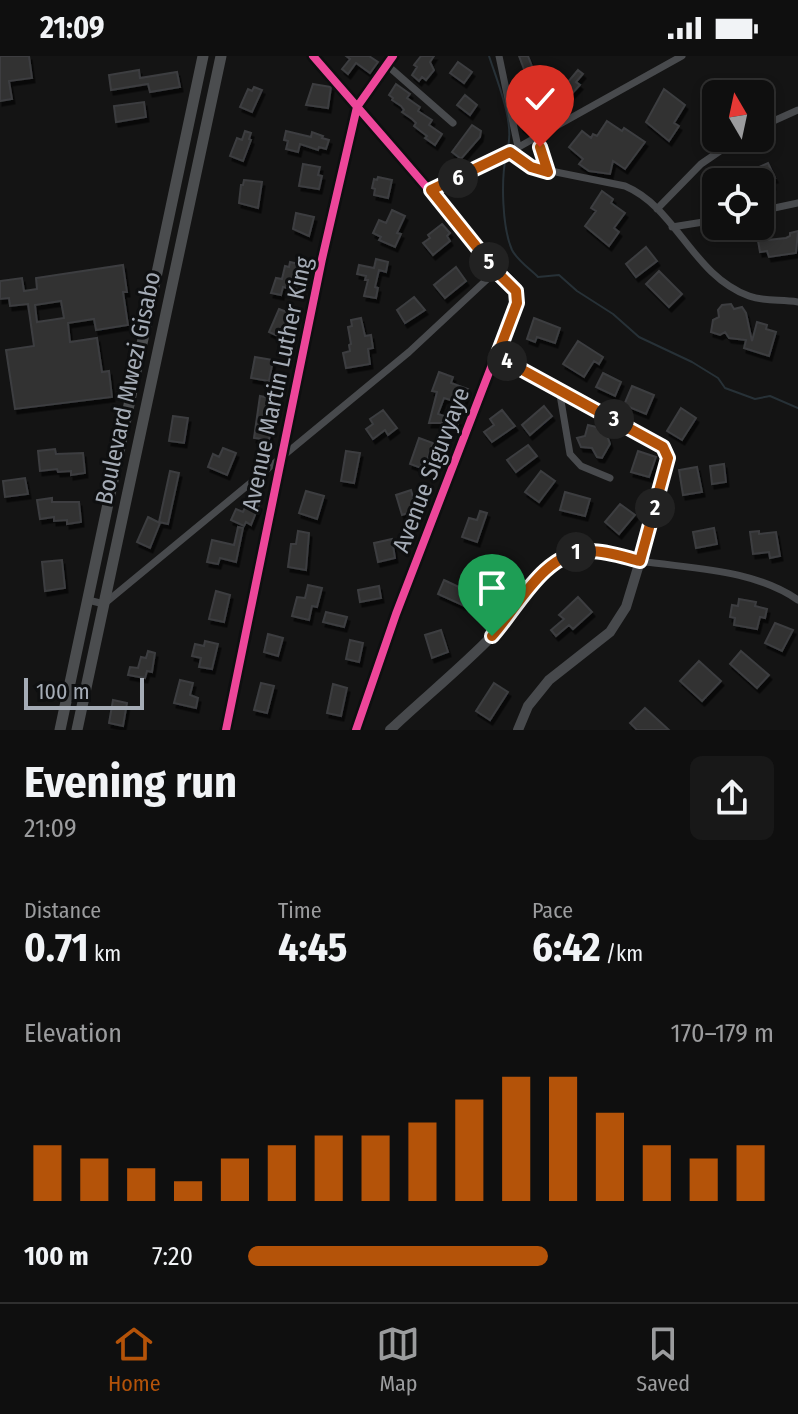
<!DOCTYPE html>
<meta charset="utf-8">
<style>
body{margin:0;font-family:"Fira Sans Condensed",sans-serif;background:#181818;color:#f1f3f6;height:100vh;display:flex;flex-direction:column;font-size:30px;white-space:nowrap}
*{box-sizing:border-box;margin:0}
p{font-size:26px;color:#9b9c9e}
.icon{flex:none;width:44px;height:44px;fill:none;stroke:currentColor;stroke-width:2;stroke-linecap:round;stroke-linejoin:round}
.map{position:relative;height:674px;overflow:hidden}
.side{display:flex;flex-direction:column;background:#0f0f0f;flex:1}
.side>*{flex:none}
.needle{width:52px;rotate:351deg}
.buttons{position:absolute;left:702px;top:24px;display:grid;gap:16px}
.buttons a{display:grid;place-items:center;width:72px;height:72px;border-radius:12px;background:#0f0f0f;box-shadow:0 4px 12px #0003,0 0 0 2px #2f2f2f;font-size:40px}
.scale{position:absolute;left:24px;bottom:20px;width:120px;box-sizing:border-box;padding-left:8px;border:4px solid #a5acb6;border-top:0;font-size:22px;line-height:28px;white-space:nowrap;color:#a5acb6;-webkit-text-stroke:6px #0e0f10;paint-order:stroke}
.pin{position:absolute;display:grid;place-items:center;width:68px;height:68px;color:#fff;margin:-82px -34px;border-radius:50% 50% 50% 0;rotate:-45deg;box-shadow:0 0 8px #0007}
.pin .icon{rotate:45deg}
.km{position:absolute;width:40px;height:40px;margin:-20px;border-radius:50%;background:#222;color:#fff;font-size:22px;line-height:40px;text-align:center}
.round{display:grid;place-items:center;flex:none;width:84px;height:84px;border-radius:12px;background:#181818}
.headline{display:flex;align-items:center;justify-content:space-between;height:136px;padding:0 24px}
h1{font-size:44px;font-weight:700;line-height:60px}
.stats{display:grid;grid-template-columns:repeat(3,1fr);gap:12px;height:136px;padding:8px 24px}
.stats div{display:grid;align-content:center}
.stats b{font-size:40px;font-weight:700}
.stats small{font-size:22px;font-weight:400}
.stats p{font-size:22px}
.chart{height:224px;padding:16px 24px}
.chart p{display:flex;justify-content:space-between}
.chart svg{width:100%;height:144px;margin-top:8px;stroke:#b45309;stroke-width:6}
ul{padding:0 24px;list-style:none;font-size:26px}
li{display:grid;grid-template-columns:128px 96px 1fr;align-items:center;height:60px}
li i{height:20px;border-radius:10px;background:#b45309}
.status{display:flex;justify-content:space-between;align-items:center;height:56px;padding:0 40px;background:#0f0f0f;direction:ltr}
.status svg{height:22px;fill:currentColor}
.menu{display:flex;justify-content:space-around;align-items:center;height:112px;border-top:2px solid #2f2f2f;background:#0f0f0f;font-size:22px;color:#9b9c9e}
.menu a{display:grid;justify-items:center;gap:4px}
.menu .on{color:#b45309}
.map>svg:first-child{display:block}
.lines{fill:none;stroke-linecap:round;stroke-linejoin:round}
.stream{stroke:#273137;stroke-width:2}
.building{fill:#323233;stroke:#3c3e40;stroke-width:2;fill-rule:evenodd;filter:url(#shadow)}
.street{stroke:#484a4d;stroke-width:7}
.secondary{stroke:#47494c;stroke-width:10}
.primary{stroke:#4b4d4f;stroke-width:11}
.cycleway-casing{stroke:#0e0f10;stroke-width:13}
.cycleway{stroke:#ed469a;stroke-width:8}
.route-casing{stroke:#fff;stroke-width:16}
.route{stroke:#b45309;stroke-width:10}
.labels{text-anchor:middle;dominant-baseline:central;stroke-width:6;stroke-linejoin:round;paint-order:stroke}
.street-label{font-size:24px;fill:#a5acb6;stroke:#0e0f10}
</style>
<div class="status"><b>21:09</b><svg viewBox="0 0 49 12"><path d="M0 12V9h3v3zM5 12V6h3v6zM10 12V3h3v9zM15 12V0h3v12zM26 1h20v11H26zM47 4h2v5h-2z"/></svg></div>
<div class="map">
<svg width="798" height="674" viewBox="0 0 798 674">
<defs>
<filter id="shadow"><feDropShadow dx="2.5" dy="4.5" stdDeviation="0" flood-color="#0009"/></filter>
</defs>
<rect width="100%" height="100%" fill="#141414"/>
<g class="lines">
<path class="stream" d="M489 0C497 25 516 69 507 94
M506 100C501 124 502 171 512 194 517 204 530 213 538 221L559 219 577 235 613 258 639 281 692 306 718 322 725 332 755 343 770 340 798 352"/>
</g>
<path class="building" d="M0 0H29L32 22 9 25 12 43 0 45Z
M346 0H369L378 6 370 17 356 7 348 18 342 13 350 3Z
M421 0H434L430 6 434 14 426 24 422 21 419 25 412 19 417 11 414 9Z
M519 0H528L538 26 530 29Z
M458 6 472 16 464 27 450 17Z
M139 14 140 22 177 16 180 31 150 36 148 28 111 34 109 19Z
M578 14 583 18 576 26 580 29 567 43 564 41 562 43 557 39Z
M313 28 331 31 328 52 306 49Z
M396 28 410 38 407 42 420 51 418 55 432 64 429 69 442 78 435 89 425 82 427 80 414 70 416 67 412 63 402 56 404 54 401 50 392 44 393 42 389 39Z
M254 31 262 34 252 56 240 51 248 33 252 35Z
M664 33 685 49 674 67 679 70 669 85 646 66Z
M465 39 477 49 470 59 457 49Z
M144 46 146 61 116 66 114 50Z
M527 46 541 63 526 75 521 71 520 63 524 60 519 55Z
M607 65 622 75 624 72 645 86 625 113 613 105 610 118 589 115 579 108 583 103 569 91 582 75 591 82 593 78 597 80Z
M472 69 481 75 480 81 461 103 452 96Z
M245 75 251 77 249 83 251 84 243 105 230 100 237 82 242 84Z
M286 75 311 81 312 76 323 80 322 82 329 84 326 93 319 91 318 94 300 88 298 96 286 93 288 85 284 84Z
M768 107 775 122 771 123 773 129 768 133 760 137V126H734L750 119 748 116Z
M303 108 320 111 318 119 322 120 319 133 299 130Z
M378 121 392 124 388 142 374 139 375 133 372 132 374 123 377 124Z
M244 124 262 126 258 152 239 147 241 129H243Z
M602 135 613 143 611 147 625 157 614 172 619 176 609 190 585 170 596 155 591 152Z
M392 154 405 160 397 177 401 178 395 191 379 184 381 181 373 177 379 164 386 167Z
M296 157 314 161 309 180 293 173Z
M442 168 450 177 447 180 450 185 433 199 423 187 430 182 428 179Z
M798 175 796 197 769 201 767 195 760 196 758 185 786 182 790 180V177Z
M646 191 657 205 636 221 626 208Z
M376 203 388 206 386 216 379 214 375 231 378 232 376 242 364 240 368 224H365L366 220 357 218 359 209 374 212Z
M290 206 308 210 306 221 302 220 299 235 283 231 281 239 271 237 276 222 282 223 285 210 289 211Z
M123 209 127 236H123L128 269 96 274 94 263 68 267 70 286 97 282 102 316 109 315 112 341 15 353 6 294 34 290 28 248 10 250 9 242 0 243V225L22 222 24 235 37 233 36 222ZM61 245 64 262 37 266 35 249Z
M456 211 466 225 445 242 434 229Z
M659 215 682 238 669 251 646 228Z
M414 241 425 254 405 267 397 254Z
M731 248 734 253 742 251 746 257 752 285 757 266 767 269 766 273 776 276 769 300 744 292 746 284 729 282 725 276 720 279 711 276 713 264 719 261 718 254 722 249Z
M279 253 292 258 282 282 269 276Z
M361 262 365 280 371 279 373 292 368 293 370 308 346 312 343 297 350 295 349 289 351 288 348 271 352 270 351 264Z
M534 262 560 272 555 287 537 281 535 286 527 283Z
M578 285 603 301 599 308 594 305 584 321 563 308Z
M255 301 273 304 269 325 251 322Z
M439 316 453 321 451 327 468 333 463 348 444 342 438 358 459 365 457 372 442 367H429L437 336 432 335Z
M603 317 621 326 615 340 596 331Z
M632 330 654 339 646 358 624 349Z
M260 340 275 343 269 384 254 382Z
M544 350 552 360 530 379 522 369Z
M681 352 696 362 682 384 667 375Z
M383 354 397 372 388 379 385 374 373 383 366 373 373 368 370 363Z
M502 354 515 370 492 386 484 376 494 369 490 363Z
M173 360 188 362 184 387 169 385Z
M588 369 605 373 610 388 602 402 597 401 592 392 581 391 577 382 585 380Z
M419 382 433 387 424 413 410 408Z
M528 389 537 400 516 416 507 404Z
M223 392 236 397 227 419 208 411 213 398 219 401Z
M55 393 56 398 83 397 85 417 71 419V415L58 416 57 413 40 415 38 395Z
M346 395 360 397 354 427 341 425Z
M638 395 656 401 649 421 631 416Z
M724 408 726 426 712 428 710 410Z
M697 411 702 436 683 439 679 414Z
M170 415 179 417 168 468 159 466Z
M541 415 555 425 539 446 525 436Z
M25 422 28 438 5 441 3 425Z
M411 434 417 454 402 459 396 439Z
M306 435 324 440 317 463 299 457Z
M565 436 590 443 585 460 560 454Z
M52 442V446H79L81 466 67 468V464L54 465V461L40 463 37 444Z
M248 445 259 449 251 469 246 466 244 470 231 464 236 453 243 456Z
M620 448 635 459 619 478 605 466Z
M480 455 487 457 477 486 462 481 469 462 477 464Z
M148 461 160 467 150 492 137 486Z
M238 471 243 472 236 506 220 502 218 508 207 506 212 484 234 489Z
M714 472 717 488 696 492 693 476Z
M298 475 309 477 306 514 288 511 291 488H296Z
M759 475V478L776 476 780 500 770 502 769 496 753 498 750 476Z
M392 483 395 502 378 506 374 487Z
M62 504 65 532 45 535 42 506Z
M444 524 476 539 469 552 438 538Z
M308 529 322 532 317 551 312 550 309 564 292 560 297 541 305 542Z
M379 530 381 542 360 546 358 534Z
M216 535 230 539 224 566 209 563Z
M578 541 592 556 573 573 569 569 556 580 551 574 564 563 559 559Z
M739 543 756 546 755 550 767 553 765 562 760 561 757 573 734 569 735 562 730 561 732 549 738 550Z
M326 556 347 561 344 571 323 566Z
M775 567 793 574 782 595 765 587Z
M441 574 448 596 432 602 425 579Z
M268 578 283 582 278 600 264 596Z
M350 584 363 587 359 606 346 603Z
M205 585 218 588 212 613 199 611 201 602 192 600 195 588 204 590Z
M148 595 155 597 152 616 147 615 145 622 128 619 130 611 138 612 141 601 146 602Z
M741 595 769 619 757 632 730 608Z
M699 605 721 625 702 645 680 625Z
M180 624 193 627 190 639 198 642 196 652 174 647Z
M261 627 274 630 267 657 254 654Z
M494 627 508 636 490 664 476 655Z
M333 628 347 632 341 660 327 657Z
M113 644 127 647 123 670 109 667Z
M645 652 669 674H637L630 667Z"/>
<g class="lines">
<path class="street" d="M313 0C370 66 428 131 483 198 494 211 514 225 518 241L396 558 356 674
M499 0 518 91
M388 10 453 67
M760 71 798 54
M538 80 548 116
M510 96 531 111 625 130C677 152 692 219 749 240 765 246 781 243 798 246
M431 134 508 97 682 0
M657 153 701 108 739 82
M760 155 798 147
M672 171 716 164
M497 300 666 393 668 402 640 505C693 513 753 513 798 544
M559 333 570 398 581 410 610 422
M88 544 104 548 409 296 496 215
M226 674 322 203 357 51 393 0"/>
<path class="secondary" d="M390 674C424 642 461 612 493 579 516 554 540 506 574 497 595 491 619 500 640 505L626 551 610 576 549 624 528 650 518 674"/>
<path class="primary" d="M60 674 203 0
M77 674 221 0"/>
<g class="cycleway-casing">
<path id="cycleway" d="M313 0C370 66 428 131 483 198 494 211 514 225 518 241L396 558 356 674
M226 674 322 203 357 51 393 0"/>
</g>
<use href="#cycleway" class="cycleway"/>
</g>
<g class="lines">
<g class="route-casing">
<path id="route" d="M492 580C518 551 544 495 590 495 607 495 624 501 640 505L668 402 663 391 497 300 517 247 516 235 496 215 431 134 510 96 531 111 548 116 540 91"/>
</g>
<use href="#route" class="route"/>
</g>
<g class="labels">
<g class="street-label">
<text transform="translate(277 328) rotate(-78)">Avenue Martin Luther King</text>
<text transform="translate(128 332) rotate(-78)">Boulevard Mwezi Gisabo</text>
<text transform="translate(431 414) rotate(-69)">Avenue Siguvyaye</text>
</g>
</g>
</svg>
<div class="buttons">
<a><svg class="needle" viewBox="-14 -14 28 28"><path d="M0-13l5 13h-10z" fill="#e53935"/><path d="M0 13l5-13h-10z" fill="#9b9c9e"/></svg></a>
<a><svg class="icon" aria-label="locate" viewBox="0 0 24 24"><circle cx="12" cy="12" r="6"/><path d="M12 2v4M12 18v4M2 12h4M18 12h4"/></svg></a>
</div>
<div class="scale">100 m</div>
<div class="pin" style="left:492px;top:580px;background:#1e9e55"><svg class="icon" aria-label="arrive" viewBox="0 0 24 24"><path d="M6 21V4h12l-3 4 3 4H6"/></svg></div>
<div class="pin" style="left:540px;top:91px;background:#d93025"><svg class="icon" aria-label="check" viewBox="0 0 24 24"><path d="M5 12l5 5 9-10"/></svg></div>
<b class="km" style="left:576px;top:496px">1</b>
<b class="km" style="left:655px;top:452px">2</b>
<b class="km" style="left:614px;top:363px">3</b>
<b class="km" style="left:507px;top:305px">4</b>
<b class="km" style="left:489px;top:206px">5</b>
<b class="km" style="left:458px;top:122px">6</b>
</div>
<section class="side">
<div class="headline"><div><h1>Evening run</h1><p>21:09</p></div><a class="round"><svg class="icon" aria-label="share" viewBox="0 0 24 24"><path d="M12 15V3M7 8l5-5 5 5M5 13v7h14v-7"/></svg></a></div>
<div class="stats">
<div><p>Distance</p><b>0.71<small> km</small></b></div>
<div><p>Time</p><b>4:45</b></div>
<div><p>Pace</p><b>6:42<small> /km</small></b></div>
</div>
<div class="chart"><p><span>Elevation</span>170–179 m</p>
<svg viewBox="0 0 160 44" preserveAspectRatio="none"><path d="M5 44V27M15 44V31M25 44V34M35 44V38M45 44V31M55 44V27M65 44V24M75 44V24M85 44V20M95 44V13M105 44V6M115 44V6M125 44V17M135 44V27M145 44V31M155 44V27"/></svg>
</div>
<ul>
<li><b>100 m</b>7:20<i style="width:57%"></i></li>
</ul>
</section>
<nav class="menu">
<a class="on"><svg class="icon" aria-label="home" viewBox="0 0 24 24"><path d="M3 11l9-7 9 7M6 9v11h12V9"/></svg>Home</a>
<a><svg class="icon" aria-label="map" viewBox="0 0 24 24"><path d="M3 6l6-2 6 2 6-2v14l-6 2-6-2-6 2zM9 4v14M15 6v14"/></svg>Map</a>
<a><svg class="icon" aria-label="saved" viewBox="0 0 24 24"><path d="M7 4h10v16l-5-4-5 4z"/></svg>Saved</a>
</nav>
